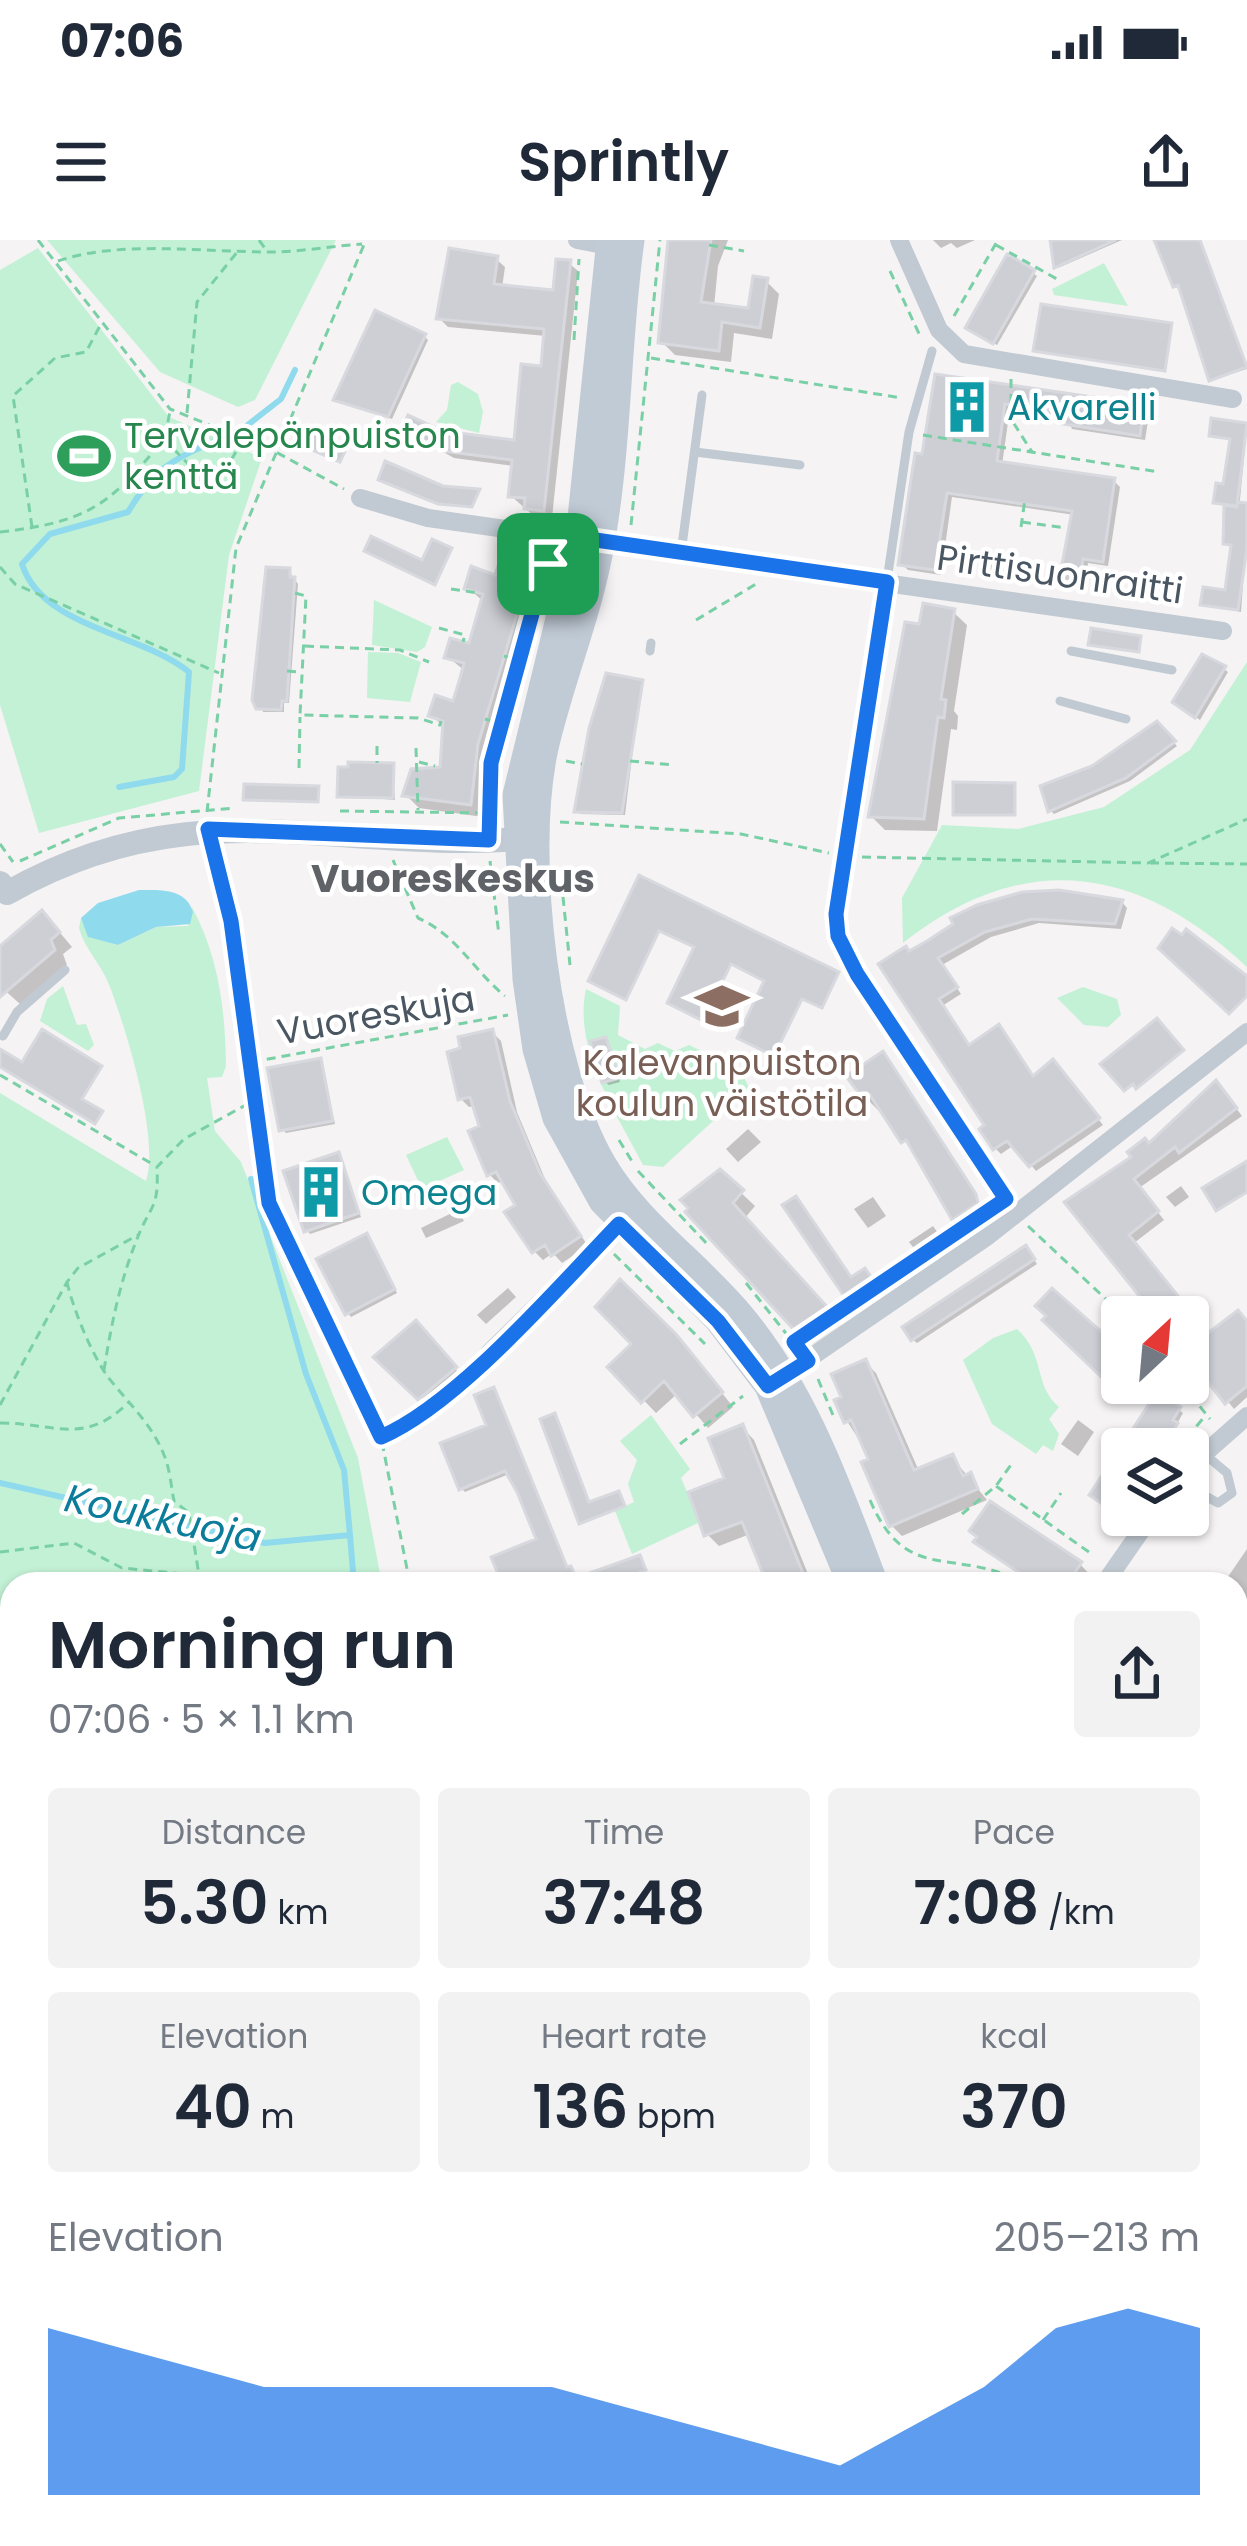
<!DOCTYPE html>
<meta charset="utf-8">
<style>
body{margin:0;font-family:Poppins,sans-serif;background:#f2f2f3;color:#1f2937;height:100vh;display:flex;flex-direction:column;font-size:45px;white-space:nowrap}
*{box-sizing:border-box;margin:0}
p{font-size:39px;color:#747a83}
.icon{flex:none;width:66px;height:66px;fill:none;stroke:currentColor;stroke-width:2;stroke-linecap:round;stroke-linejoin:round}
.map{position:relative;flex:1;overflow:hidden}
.drawer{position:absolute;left:0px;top:1332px;width:1248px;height:975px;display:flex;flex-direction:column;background:#fff;border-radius:36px 36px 0 0;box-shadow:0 3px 9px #0004}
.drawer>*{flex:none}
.needle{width:78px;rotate:26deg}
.tools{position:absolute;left:1101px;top:1056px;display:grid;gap:24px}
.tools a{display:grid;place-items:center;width:108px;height:108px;border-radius:12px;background:#fff;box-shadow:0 3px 9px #0004;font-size:60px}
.pin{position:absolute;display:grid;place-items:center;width:102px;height:102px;color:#fff;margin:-51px;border-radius:24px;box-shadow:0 6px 18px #0006}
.round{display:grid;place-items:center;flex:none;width:126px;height:126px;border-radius:12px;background:#f2f2f3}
.overview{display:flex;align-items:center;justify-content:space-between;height:204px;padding:0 48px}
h1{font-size:66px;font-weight:600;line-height:90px}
.stats{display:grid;grid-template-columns:repeat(3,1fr);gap:18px;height:204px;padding:12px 48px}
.stats div{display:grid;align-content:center;border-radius:12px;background:#f2f2f3;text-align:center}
.stats b{font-size:60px;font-weight:600}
.stats small{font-size:33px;font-weight:400}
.stats p{font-size:33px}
.chart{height:336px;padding:24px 48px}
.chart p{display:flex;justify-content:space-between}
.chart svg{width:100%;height:216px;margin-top:12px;fill:#1a73e8;opacity:.7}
.status{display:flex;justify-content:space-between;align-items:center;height:84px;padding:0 60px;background:#fff;direction:ltr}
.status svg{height:33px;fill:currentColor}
header{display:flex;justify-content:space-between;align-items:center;height:156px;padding:0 48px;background:#fff;font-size:54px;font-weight:600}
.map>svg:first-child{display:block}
.green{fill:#c3f1d5}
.water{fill:#90daee}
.shadow{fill:#0003}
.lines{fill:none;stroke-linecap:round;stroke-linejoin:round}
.stream{stroke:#90daee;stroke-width:6}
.building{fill:#cdcfd5;stroke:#d7d9de;stroke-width:3}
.path{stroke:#7ad0a6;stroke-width:3;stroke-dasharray:9 6;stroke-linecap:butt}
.service{stroke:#c1cad2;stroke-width:9}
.minor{stroke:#c1cad2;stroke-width:18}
.tertiary{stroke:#c1cad2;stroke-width:24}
.secondary{stroke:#c1cbd6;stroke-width:27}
.primary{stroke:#b3c2d1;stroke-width:30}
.route-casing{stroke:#fff;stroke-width:24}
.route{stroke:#1a73e8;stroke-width:15}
.labels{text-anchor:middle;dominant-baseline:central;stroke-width:9;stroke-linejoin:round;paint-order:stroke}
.culture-label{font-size:36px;fill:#0d838f;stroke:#fff;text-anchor:start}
.leisure-label{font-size:36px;fill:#27864d;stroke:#fff;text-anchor:start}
.street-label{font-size:36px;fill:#4a5661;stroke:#fff}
.education-label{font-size:36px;fill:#785e54;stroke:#fff}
.neighbourhood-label{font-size:39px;font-weight:bold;fill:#5f6368;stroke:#fff}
.water-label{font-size:39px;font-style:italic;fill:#0c7c9b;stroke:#fff}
</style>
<div class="status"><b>07:06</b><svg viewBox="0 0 49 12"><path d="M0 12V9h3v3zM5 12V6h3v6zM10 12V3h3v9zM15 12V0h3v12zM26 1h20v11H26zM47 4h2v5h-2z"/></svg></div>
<header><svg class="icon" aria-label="menu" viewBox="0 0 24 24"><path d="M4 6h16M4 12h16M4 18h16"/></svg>Sprintly<svg class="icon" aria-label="share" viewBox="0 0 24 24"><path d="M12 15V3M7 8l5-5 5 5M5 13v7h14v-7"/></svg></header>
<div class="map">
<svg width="1247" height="2306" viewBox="0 0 1247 2306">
<rect width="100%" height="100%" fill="#f5f3f3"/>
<path class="green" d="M47 0H336L255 160 238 167 160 132Z
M38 8 169 177 262 218 229 315 199 551 39 593 0 465V30Z
M1104 23 1128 66 1054 55 1052 49Z
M458 142 478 154 483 172 479 193 436 182 447 170 451 145Z
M374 360 432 387 425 407 417 412 372 405Z
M368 412 398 413 421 422 410 462 367 458Z
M1247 422V727C1138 625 1023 608 903 703L902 658 942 585 1018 589 1104 567 1190 510Z
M192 667C219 718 225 768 226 826L222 837 207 838 215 891 241 922 358 1218 382 1344H12V1615H0V853L146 941C160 899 126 789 110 747 102 725 85 710 79 688L81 678 89 697 118 705 156 687 188 686Z
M63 746 77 785 86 784 94 805 88 811 40 781 47 759Z
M1083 747 1117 759 1121 775 1108 787 1084 785 1057 758Z
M586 749 620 766 618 795 645 809 658 803 675 811 689 805 741 830 749 848 663 927 643 925C616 872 573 810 586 749Z
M447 897 464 930 422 949 406 915Z
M1017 1089C1046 1115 1033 1145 1059 1167L1049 1179 1059 1194 1053 1211 1043 1205 1036 1214 992 1184 963 1120 993 1098Z
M651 1175 690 1229 681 1238 700 1282 632 1314 615 1271 634 1262 628 1244 637 1220 620 1201Z
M1247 1699V1895L1236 1887V1711Z
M0 1720H12V2295H601L600 2306H0Z
M1236 1969 1247 1973 1243 2306H966L972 2295H1236Z"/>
<path class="water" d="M139 650C160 650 186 648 193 672L190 684 156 687 118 705 88 697 81 678 98 663Z"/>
<path class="shadow" d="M671 0H728L718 26 714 67 750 71 766 41 779 54 772 99 734 93 731 122 675 115 662 102Z
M933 0H975L957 8 951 3 941 8Z
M1053 0H1122L1058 28 1051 15Z
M1157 0H1199L1247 129 1212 140 1181 46H1175Z
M496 19 505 27 502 48 556 54 569 23 578 31 552 278 535 277 511 256 514 226 454 218 404 190 517 204 543 129 546 96 448 87 439 78Z
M1033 33 1037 36 997 105 972 91Z
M424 96 428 100 392 179 336 159Z
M937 137 1125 165 1148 181 1145 200 1072 189 1067 177 1010 168 1002 225 1114 241 1120 247 1108 326 1088 323 1084 353 1061 345 1075 275 952 257 941 335 908 330 902 324Z
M1214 181 1247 186 1239 270 1247 290 1241 372 1204 364 1227 354 1234 307 1226 303 1239 264 1216 261 1226 247 1233 201 1212 195Z
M980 321 1010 325 1009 338 979 334Z
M289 331 298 344 289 463H284V472H263L256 417H261L263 340Z
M528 333 541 346 490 518 483 577 419 568 406 555 443 530 446 489 431 475 454 465 465 431 448 417 471 407 484 362 468 348Z
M953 372 967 385 954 471 958 476 957 490 951 489 937 591 885 590 871 576 922 388Z
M1224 429 1228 432 1200 480 1180 466Z
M641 443 625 575 581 574 577 570Z
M1157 485 1177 506 1130 541 1054 574 1051 571 1094 529Z
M392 526 395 560 340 555Z
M641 639 838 735 823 767 803 757 776 814 740 797 768 740 732 723 705 780 670 762 697 707 661 689 627 758 592 741Z
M1122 662 1127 668 1121 689 1039 683 991 697 942 725 961 754 942 766 970 808 1034 839 1059 829 1103 885 1036 931 1014 905 1001 914 995 908 910 715 957 685Z
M56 688 72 707 63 714 67 725 20 764 0 746V710Z
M492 792 501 801 517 872 548 946 588 1006 562 1023 553 1013 543 1020 534 1011 505 940 498 943 490 935 476 866 469 867 461 859Z
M606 800 620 842 609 845 605 842Z
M883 815 989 977 968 991 883 868 879 871 865 857Z
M320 822 335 884 286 893 282 889Z
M1223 851 1242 876 1139 948 1164 980 1134 1003 1209 1097 1247 1083V1157L1234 1169 1188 1112V1077H1160L1069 963Z
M748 889 761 902 738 922 726 909Z
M338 915 361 977 310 994 307 990Z
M720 933 755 966 744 979 841 1085 813 1104 689 972Z
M1181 946 1189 957 1175 967 1166 957Z
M873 957 886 976 868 988 854 969Z
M787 966 851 1041 868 1035 875 1046 852 1061Z
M458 970 464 981 426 998 421 988Z
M933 986 943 1000 920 1016 909 1002Z
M370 1000 397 1053 351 1077 348 1073Z
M1029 1012 1037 1024 917 1103 913 1100 906 1088Z
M508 1048 516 1057 486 1084 477 1075Z
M1050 1076 1122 1115V1143H1142L1127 1158 1046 1080Z
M416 1084 458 1132 424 1161 400 1134Z
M689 1111 733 1167 708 1188 678 1153 656 1173 612 1127Z
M866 1123 876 1133 919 1231 952 1217 987 1260 902 1296 891 1285 872 1220 847 1181Z
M493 1150 568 1330 577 1341 639 1318 651 1344H505L540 1301 509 1234 465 1252 461 1248 490 1187Z
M1179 1170 1183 1173 1163 1209H1123Z
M1078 1180 1094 1192 1078 1216 1061 1204Z
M743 1188 754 1200 812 1344H770L750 1294 719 1306 707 1294Z
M977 1302 1080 1324 1093 1338 1089 1344H1034Z
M1247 1309V1401L1236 1393V1344H1223Z"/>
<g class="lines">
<path class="stream" d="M245 187 281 159 295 130
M119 547 174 537 182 529 189 432C142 393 42 388 22 324L50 294 128 272C152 231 173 218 216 201
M251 939 306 1134 344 1230 350 1295
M0 1243 265 1303 350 1295 354 1344
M1236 1753 1247 1754
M0 2001C13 2035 3 2071 12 2108
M0 2134 12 2129
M231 2295 254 2306
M634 2295 638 2306"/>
</g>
<path class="building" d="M668 0H711L701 62 748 68 753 36 768 38 760 88 722 82 719 111 658 103Z
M1050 0H1116L1054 28Z
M1154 0H1200L1247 127 1209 141 1178 45 1173 47Z
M449 8 498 16 494 44 553 50 556 19 571 20 544 271 524 269 525 258 508 257 512 220 443 211 401 190 408 175 443 191 514 200 521 124 541 126 544 89 436 79Z
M1007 14 1035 30 993 104 965 88Z
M1041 64 1172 83 1165 131 1033 111Z
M375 70 426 94 388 177 333 160Z
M935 134 1127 162 1126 169 1143 172 1140 196 1063 184 1064 173 1005 164 997 221 1115 238 1103 322 1083 319 1078 349 1058 346 1072 271 947 253 935 330 898 325 915 213 922 214Z
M1211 178 1247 183 1237 266 1213 263 1216 243 1223 244 1230 199 1209 196Z
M304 187 347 207 340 222 296 203Z
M385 221 443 246 480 249 472 267 438 264 378 240Z
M1238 262 1247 263V308L1238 370 1200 365 1203 347 1225 350 1231 305 1223 304 1224 265 1237 267Z
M371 296 422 320 432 299 452 308 435 345 364 311Z
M499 323 530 331 478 504 471 565 402 556 411 529 440 527 443 481 428 476 435 455 453 461 460 438 464 423 444 418 450 398 469 403 483 354 464 349 471 326 495 335Z
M266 327 290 328V337H295L287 461H282L281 470 256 469 252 460Z
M923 363 955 369 941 459 946 460 944 478 938 477 924 579 868 577 905 382 919 384Z
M1091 388 1141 396 1139 412 1088 405Z
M1202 414 1226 426 1195 478 1172 462Z
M606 433 643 440 622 573 574 572 589 488Z
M1157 481 1176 501 1126 538 1048 572 1040 546 1092 526Z
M348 522 394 523 393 558 337 557 338 527H348Z
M953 542 1015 543V575H953Z
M244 544 319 546 318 562 243 560Z
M639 635 839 732 822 768 802 759 774 816 737 798 764 741 731 724 703 781 667 763 694 707 659 691 626 760 588 741Z
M1059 650 1123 660 1115 684 1032 679 985 692 938 718 958 747 939 759 969 805 999 784 1033 836 1053 819 1100 878 1029 927 1007 901 993 910 979 889 984 885 878 724 906 706 909 711 927 701 953 684 950 678 977 665 1022 652Z
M42 670 60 692 51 700 55 710 0 757V706Z
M1172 688 1182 695 1186 689 1247 736V756L1229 774 1158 708Z
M1157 778 1184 810 1136 849 1133 844 1124 851 1100 824Z
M42 789 102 826 82 859 103 871 95 884 0 827V809L22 822Z
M493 789 510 861 540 933 581 996 551 1016 545 1005 532 1013 504 972 515 965 496 932 487 936 468 891 479 886 470 857 458 860 447 812 460 808 458 797Z
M606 797 619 838 602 843 590 801Z
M883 811 976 954 978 963 952 980 906 900 901 903 870 855 863 859 846 836Z
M321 818 333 881 279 891 267 828Z
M1216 840 1237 868 1179 913 1175 907 1134 939 1159 971 1129 995 1195 1077H1156L1064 962 1131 917 1127 912 1145 898 1149 903Z
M339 912 359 973 304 992 283 931Z
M1247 921V952L1216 971 1202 948Z
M720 929 744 950 733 963 830 1070 797 1093 685 972 688 968 680 960Z
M796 956 851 1037 865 1028 874 1041 846 1059 782 965Z
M367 993 395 1049 345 1075 316 1019Z
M1026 1005 1035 1019 911 1101 902 1087Z
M620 1039 676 1094 723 1152 693 1177 664 1141 641 1163 607 1127 631 1104 595 1067Z
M1052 1048 1122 1110V1157L1042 1080 1046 1076 1035 1066Z
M1238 1070 1247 1081V1146L1225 1164 1188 1117V1105L1201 1085 1208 1093Z
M416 1080 457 1127 418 1160 373 1117Z
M866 1119 914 1230 953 1214 963 1236 971 1232 978 1249 889 1287 861 1222 868 1219 851 1180 844 1183 834 1160 841 1157 831 1134Z
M494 1147 567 1327 571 1326 576 1338 640 1315 646 1330 609 1344H502L491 1317 536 1299 517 1252 505 1231 459 1250 440 1203 486 1185 474 1155Z
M1157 1152 1181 1167 1173 1180 1178 1183 1161 1209H1122V1277L1089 1255Z
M555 1173 589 1262 619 1251 625 1266 579 1284 540 1179Z
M743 1184 804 1336 786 1344H767L742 1282 704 1296 688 1252 724 1238 708 1198Z
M990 1261 1082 1322 1067 1344H1036L973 1302 977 1297 969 1291Z"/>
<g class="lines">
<path class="path" d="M38 0 170 169 274 211 344 249
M259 0 267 11
M709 5 744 11
M996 5 1057 39
M58 21C119 0 202 12 269 12 300 12 332 6 362 4
M890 31 921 98
M954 76 998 0
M574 100 579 19
M651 118 902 158
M1011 139V179L1032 212
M187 173 197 62 238 11
M923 195 1159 232
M165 197 170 171
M1022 282 1066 288
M631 285 660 0
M32 287 13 156 55 118 86 112 102 82
M1021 287 1025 259
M0 292C88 282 109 266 164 199L194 230 211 236 224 232 243 200
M0 327 15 344 219 433
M451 349 479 353
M295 353 306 356 300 475 418 478 440 485 441 481
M522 356 538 362
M696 380 756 344
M439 388 465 395 463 402
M305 406 400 410 429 422
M504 416 520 421
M287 431 300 432
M485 479 501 483
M377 506V523
M416 508 418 570
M566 521 582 524
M630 521 673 525
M419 522 435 526
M299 528 300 477
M340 571 487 573
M207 572 236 308 366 0
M489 576 491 523 535 370
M560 582 741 594 829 613
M0 604 13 622
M862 617 1148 623 1247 579
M212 618 231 681 269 963 381 1197 410 1344
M393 620 418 678C457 695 472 729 505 756
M20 621 119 578 235 568
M490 621 499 695
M1150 623 1247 624
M843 631 837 696 857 734 1003 956
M563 657 570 725
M252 822 508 775
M0 835 154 925
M619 900 633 923
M638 931 710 1007
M1028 986 1125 1077
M614 1014 705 1104
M67 1042C73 1069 92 1115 108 1137 128 1163 152 1184 164 1215 170 1229 171 1246 174 1261L189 1273 199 1335 208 1344
M746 1043 796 1106
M795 1102 941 1003
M104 1130C111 1086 120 1041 137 999 151 963 159 970 157 927L184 899 253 861
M818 1139 835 1180
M1181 1143 1210 1179
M0 1165 67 1042 78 1028 138 995
M0 1183C54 1183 84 1206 128 1163
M382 1196 407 1185 476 1129
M680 1204 743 1156
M1177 1209 1206 1175
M996 1246 1093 1315
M870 1260C907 1347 955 1305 1026 1344
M962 1274 996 1246 1013 1222
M1043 1280 1061 1253
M0 1312 74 1303 122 1328 195 1335
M1236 1488 1247 1495
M0 1498 12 1492
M1237 1546 1247 1552
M0 1681H12
M1236 1698 1247 1690
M1236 1953 1247 1957"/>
<path class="service" d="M695 212 800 225
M681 313 702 155
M650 411 651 403
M1071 411 1172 430
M1060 461 1126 479
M846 617 909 192 932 111
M3 796 17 772 65 730
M1188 1246 1218 1263 1232 1253 1227 1233 1202 1212"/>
<path class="minor" d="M577 0 619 8
M899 0 939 90 964 114 1233 159
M360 258 428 278 1223 391
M489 1113 627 977
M779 1139 988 996 1247 792
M1188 1228 1247 1176
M1104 1344 1152 1275
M859 2306 863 2295"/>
<path class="tertiary" d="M0 643 7 653C200 544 336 616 534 598
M1236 1517 1247 1524"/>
<path class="secondary" d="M610 0 579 297 516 555 526 739 536 809 556 878 602 961 718 1080 768 1146 851 1344
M631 0C617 99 619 200 602 298 591 369 561 438 545 508 521 617 546 827 603 924 639 985 698 1023 743 1078 807 1156 839 1250 875 1344"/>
<path class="primary" d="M0 1647H12
M1236 1922 1247 1926"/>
</g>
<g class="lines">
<g class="route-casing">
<path id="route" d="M554 294 887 342 836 674 838 696 857 734 1006 959 794 1102 808 1121 768 1146 718 1081 619 984C558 1047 458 1164 381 1197L269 963 231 681 208 589 489 600 491 523Z"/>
</g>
<use href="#route" class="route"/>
</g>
<defs>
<g id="building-bare" transform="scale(4.14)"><path d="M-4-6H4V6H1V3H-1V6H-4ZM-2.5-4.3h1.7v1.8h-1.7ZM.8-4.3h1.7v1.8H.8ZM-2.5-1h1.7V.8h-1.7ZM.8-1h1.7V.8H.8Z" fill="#0f9aa8" stroke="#fff" stroke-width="2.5" paint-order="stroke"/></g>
<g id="stadium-bare" transform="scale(4.14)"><path d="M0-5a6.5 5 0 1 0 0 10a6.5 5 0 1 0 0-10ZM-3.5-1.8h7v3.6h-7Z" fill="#2e9e5b" stroke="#fff" stroke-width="2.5" paint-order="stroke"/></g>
<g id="school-bare" transform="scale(4.14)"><path d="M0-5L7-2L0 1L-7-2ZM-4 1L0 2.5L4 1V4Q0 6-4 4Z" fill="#8d6e63" stroke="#fff" stroke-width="2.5" paint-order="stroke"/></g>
</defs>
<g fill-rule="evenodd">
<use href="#building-bare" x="967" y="167"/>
<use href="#stadium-bare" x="84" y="216"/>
<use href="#school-bare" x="722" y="766"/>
<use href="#building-bare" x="321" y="952"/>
</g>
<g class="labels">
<g class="culture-label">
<text x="1007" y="167">Akvarelli</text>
<text x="361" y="952">Omega</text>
</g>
<g class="leisure-label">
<text x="124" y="195">Tervalepänpuiston<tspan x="124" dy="41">kenttä</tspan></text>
</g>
<g class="street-label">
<text transform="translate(1060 334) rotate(8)">Pirttisuonraitti</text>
<text transform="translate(376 775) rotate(-10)">Vuoreskuja</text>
</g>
<g class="education-label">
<text x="722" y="822">Kalevanpuiston<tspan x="722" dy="41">koulun väistötila</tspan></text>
</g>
<g class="neighbourhood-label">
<text x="453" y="638">Vuoreskeskus</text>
</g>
<g class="water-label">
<text transform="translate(163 1278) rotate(12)">Koukkuoja</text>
</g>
</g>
</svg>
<div class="tools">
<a><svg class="needle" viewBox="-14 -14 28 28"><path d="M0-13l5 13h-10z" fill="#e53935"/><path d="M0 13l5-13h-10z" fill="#747a83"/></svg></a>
<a><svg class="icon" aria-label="layers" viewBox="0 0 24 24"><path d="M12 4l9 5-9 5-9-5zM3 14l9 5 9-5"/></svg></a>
</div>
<div class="pin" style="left:548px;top:324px;background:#1e9e55"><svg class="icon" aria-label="arrive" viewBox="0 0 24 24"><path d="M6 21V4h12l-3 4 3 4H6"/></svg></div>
<section class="drawer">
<div class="overview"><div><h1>Morning run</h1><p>07:06 · 5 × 1.1 km</p></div><a class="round"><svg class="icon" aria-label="share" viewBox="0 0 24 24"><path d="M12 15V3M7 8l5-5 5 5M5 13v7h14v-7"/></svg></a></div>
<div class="stats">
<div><p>Distance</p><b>5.30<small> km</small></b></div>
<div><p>Time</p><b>37:48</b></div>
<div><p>Pace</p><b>7:08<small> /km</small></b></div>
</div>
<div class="stats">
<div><p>Elevation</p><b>40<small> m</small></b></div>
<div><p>Heart rate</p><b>136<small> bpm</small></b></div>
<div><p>kcal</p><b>370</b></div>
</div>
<div class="chart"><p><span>Elevation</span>205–213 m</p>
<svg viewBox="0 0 160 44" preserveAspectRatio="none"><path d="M0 44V10L10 14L20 18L30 22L40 22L50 22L60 22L70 22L80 26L90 30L100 34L110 38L120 30L130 22L140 10L150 6L160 10V44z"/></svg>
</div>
</section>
</div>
